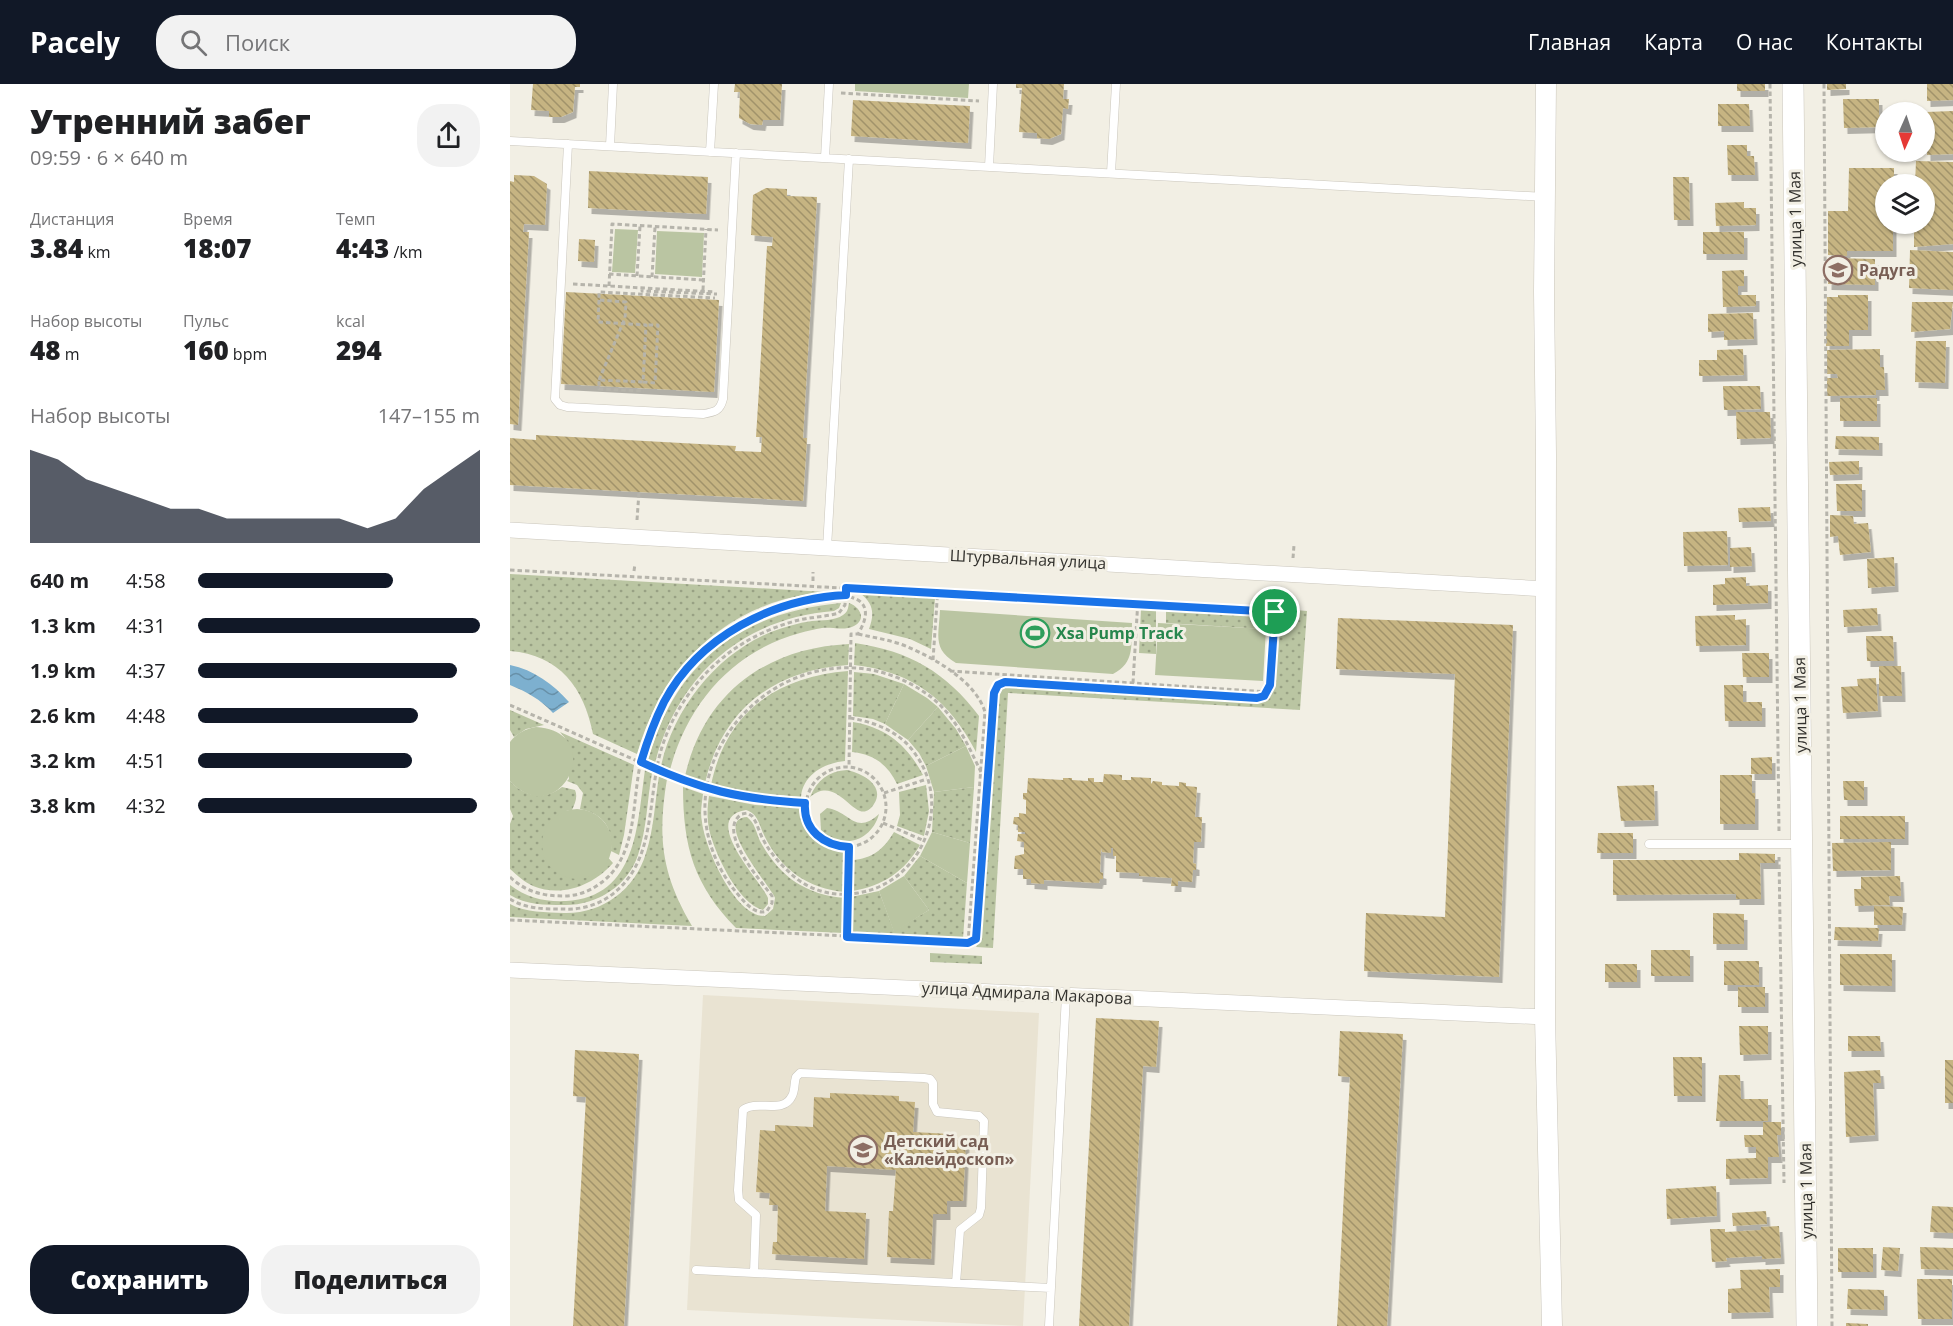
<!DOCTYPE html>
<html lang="ru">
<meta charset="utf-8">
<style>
body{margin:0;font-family:"Open Sans",sans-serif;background:#f2f2f2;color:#202124;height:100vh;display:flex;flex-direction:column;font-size:22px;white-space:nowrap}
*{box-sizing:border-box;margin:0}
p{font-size:20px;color:#757577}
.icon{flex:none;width:33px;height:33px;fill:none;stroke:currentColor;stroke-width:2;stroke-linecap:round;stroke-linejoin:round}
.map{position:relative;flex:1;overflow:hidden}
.sheet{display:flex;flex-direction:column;background:#fff;width:510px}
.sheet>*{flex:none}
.needle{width:39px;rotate:183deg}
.controls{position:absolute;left:1365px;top:18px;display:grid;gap:12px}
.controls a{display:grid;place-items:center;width:60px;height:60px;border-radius:50%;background:#fff;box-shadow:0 2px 4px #0004;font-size:30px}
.pin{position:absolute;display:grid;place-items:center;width:51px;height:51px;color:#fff;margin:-26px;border:3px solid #fff;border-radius:50%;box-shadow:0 2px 6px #0007}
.round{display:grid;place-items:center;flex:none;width:63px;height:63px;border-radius:24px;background:#f2f2f2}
.overview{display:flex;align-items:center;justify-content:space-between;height:102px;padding:0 30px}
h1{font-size:33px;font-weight:800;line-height:45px}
.figures{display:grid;grid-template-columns:repeat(3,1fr);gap:9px;height:102px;padding:6px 30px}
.figures div{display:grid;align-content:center}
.figures b{font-size:26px;font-weight:800}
.figures small{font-size:16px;font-weight:400}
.figures p{font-size:16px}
.chart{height:168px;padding:12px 30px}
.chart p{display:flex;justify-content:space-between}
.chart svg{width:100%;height:108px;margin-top:6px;fill:#111827;opacity:.7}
.action{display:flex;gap:12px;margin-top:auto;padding:12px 30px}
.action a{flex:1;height:69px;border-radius:24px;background:#111827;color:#fff;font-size:24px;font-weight:800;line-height:69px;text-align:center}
.action a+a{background:#f2f2f2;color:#202124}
ul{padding:0 30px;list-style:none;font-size:20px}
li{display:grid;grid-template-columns:96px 72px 1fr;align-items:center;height:45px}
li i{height:15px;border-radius:8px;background:#111827}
header{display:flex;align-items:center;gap:36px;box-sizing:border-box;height:84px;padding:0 30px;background:#111827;color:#fff}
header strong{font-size:28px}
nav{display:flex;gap:33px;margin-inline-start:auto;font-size:21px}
.search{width:420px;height:54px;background:#f2f2f2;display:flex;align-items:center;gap:15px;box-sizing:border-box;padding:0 21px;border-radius:24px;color:#757577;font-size:22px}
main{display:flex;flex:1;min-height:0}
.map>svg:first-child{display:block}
.built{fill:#e9e3d2}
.grass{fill:url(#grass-dots)}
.green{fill:#bac5a2}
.water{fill:url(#water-waves)}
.building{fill:url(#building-back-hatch);filter:url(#shadow)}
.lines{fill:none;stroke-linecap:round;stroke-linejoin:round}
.service-casing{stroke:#cac6bc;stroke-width:9}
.minor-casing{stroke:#cac6bc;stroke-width:16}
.tertiary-casing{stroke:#cac6bc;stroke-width:21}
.secondary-casing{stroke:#cac6bc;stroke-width:22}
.path{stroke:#b6b4ab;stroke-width:3;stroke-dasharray:4.5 3;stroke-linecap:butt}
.service{stroke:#fff;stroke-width:8}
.minor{stroke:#fff;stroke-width:15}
.tertiary{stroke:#fff;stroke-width:20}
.secondary{stroke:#fff;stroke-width:21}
.route-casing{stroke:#fff;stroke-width:12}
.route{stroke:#1a73e8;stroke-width:8}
.labels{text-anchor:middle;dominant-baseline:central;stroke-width:6;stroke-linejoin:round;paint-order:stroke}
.street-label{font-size:16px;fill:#32312d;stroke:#f2efe4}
.education-label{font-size:16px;font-weight:bold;fill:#785e54;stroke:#f2efe4;text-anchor:start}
.leisure-label{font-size:16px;font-weight:bold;fill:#27864d;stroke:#f2efe4;text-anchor:start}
</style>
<header>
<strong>Pacely</strong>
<div class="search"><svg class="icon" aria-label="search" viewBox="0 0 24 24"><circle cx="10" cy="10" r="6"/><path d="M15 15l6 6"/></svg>Поиск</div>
<nav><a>Главная</a><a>Карта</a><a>О нас</a><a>Контакты</a></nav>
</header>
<main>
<section class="sheet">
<div class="overview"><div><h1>Утренний забег</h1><p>09:59 · 6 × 640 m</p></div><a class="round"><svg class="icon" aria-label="share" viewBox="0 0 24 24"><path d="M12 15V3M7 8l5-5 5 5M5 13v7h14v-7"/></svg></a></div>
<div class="figures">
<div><p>Дистанция</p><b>3.84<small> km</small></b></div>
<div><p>Время</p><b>18:07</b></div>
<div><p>Темп</p><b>4:43<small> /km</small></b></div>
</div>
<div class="figures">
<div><p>Набор высоты</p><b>48<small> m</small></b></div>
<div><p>Пульс</p><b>160<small> bpm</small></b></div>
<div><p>kcal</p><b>294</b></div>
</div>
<div class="chart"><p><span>Набор высоты</span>147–155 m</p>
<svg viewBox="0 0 160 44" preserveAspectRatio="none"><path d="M0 44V6L10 10L20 18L30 22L40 26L50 30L60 30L70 34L80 34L90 34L100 34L110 34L120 38L130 34L140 22L150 14L160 6V44z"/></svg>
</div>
<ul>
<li><b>640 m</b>4:58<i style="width:69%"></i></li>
<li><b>1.3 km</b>4:31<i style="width:100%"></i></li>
<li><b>1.9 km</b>4:37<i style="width:92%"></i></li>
<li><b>2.6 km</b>4:48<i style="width:78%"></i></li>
<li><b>3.2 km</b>4:51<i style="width:76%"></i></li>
<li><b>3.8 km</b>4:32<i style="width:99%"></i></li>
</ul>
<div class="action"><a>Сохранить</a><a>Поделиться</a></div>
</section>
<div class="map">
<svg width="1443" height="1242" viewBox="0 0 1443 1242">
<defs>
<pattern id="grass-dots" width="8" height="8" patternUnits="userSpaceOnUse" patternTransform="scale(1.5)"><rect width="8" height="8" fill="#bac5a2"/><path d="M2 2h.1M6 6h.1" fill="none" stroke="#98a184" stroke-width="1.8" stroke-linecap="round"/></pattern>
<pattern id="water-waves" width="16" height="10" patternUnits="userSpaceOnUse" patternTransform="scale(1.5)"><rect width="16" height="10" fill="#7db0cf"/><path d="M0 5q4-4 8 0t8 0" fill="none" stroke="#6790a8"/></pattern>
<pattern id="building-back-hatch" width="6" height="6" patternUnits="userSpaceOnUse" patternTransform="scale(1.5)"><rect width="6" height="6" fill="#c6b482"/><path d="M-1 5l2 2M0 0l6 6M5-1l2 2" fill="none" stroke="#a1936b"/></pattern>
<filter id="shadow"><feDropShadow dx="3.5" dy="6" stdDeviation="0" flood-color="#0004"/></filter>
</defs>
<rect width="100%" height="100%" fill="#f2efe4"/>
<path class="built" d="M193 911 529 929 513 1242 177 1226Z"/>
<path class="grass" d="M0 490 316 508C298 510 279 513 262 519 191 545 148 599 127 670L83 650C74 604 50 571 0 567Z
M350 509 425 514 421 565 400 555 359 545C365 529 363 519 350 509Z
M331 519 329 524 324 527C233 534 168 591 145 679L138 676C165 578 232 528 331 519Z
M339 519C350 523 357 535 344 542 335 547 322 543 312 544 305 545 297 547 290 549 223 567 177 620 160 686L151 682C164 624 206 571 261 548 274 543 288 539 302 537 311 536 325 537 333 531 338 528 338 524 339 519Z
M631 525 646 526V570L629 569Z
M774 525 797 527 790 626 498 609 483 864 466 863 471 854 488 604 495 601 753 615 761 609 764 603 768 544 765 533H773Z
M656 527 755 532 754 545 656 539Z
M345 559C399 567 436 588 469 632L466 668C439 616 404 588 344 581Z
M339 560 338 581C264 586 212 625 195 699L175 692C194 609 256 564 339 560Z
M338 587 335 677C315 679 293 690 291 713L237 709 201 701C216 628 266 593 338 587Z
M344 588 364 590 394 600 375 640 363 635 343 632Z
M428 623 446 645 456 662 416 682 409 669 398 656Z
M0 626 34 641 16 645 4 653 0 646Z
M343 638C377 644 397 661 413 691L387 700C378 681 364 670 342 668Z
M50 648 124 681 114 751 109 771 101 767C103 744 94 730 70 725L73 709 67 701 57 697 59 695 55 654Z
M135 686 142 689C137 716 137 745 128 771 118 802 86 822 53 821 35 821 16 821 0 811V801C17 814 35 818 56 817 128 813 127 740 135 686Z
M337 686C351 689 376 701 364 720 346 748 330 687 300 713 307 696 319 687 337 686Z
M149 692 157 695C147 754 152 791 182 842L0 833V820C16 829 36 828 54 829 92 830 125 806 136 769 144 745 145 717 149 692Z
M0 697C15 713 34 717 52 703L65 706C68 713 65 719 62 726L56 727 103 779C84 801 52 814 23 802 14 798 7 791 0 785V740L3 732 0 725Z
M416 701 419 727 414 752 387 742 390 731 389 708Z
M173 703 193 710C192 719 190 728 192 738 195 764 225 833 255 832L263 825 265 814C261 803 201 735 237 733 245 739 246 748 250 757 269 792 295 811 335 814L334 849 226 844C184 801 173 763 173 703Z
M464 703 460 759 422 748 424 708Z
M199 712 245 721 290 724C295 753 307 763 336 767L335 808C298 805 270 785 254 751 249 740 248 730 236 726 188 734 252 798 258 814V820L253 826C228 820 204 768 199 745 197 734 197 724 199 712Z
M317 724C340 727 345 752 369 730 362 757 331 767 311 746L310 730Z
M384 748 410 761C394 788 373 802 342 807V776C362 775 374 765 384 748Z
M410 772 457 799 453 855 341 849V813L369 807 384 847 419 826 394 792Z
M420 869 472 872V880L420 878Z"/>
<path class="green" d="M345 0H459L458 14 345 7Z
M105 145 128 146 125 189 102 188Z
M147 147 194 149 192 193 145 190Z
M430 526 622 539C621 561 625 579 603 590L446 579C422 565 429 551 430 526Z
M648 539 756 545 753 597 645 591Z
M394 600 417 614 428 623 398 656 375 640Z
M26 643C100 648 49 750 0 697V658C7 649 15 645 26 643Z
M456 662 465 682 464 703 424 708 416 682Z
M32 760a35 35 0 1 1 70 0a35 35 0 1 1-70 0Z
M422 748 460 759 457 799 410 772Z
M394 792 419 826 384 848 369 807Z"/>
<path class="water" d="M0 581C24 586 43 600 59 618L43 629C30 615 17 608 0 601Z"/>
<path class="building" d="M23 0H70V3H65L63 28 51 33H39V27L21 26Z
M225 0H272L270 36H253L252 41 240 40 229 34 230 8H224Z
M506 0H554L553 15H559L558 25 553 24 551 50 539 55 527 54V49L509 48 512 4H506Z
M1227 0H1255V7H1227Z
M1317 0H1336V5L1317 6Z
M1417 0H1443V16L1417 17Z
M1333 15H1369V31H1374V43L1334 44Z
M343 16 460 22 458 59 341 52Z
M1208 20H1239L1240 42H1208Z
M1443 27V70L1417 71 1416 28Z
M1217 61H1237V72H1244L1245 91H1218Z
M1406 77 1443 78V160L1404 163V140H1414V100H1405Z
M1339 84H1384V100H1376V140H1383V167H1337V172L1318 171V127H1338Z
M79 87 198 93 196 130 78 124Z
M4 91 24 92 37 100 35 141 14 140 13 148H19L8 341 0 340V97L4 98Z
M1163 93H1179L1180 136H1164Z
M256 104 277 105V112L307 113 293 354H297L293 417 0 401V354L26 356V351L226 362 225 367 251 368 252 353H246L249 305 257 162H262L263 153 241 151 243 111Z
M1234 118V124H1246V141L1206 142 1205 119Z
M1193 148H1234V170H1193Z
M69 155 85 156 84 178 68 177Z
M1400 166 1443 168V206L1399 204Z
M1319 174 1365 175V201L1318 200Z
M1234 186V202H1228V211H1246V222L1213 223 1212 187Z
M56 208 209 216 204 308 51 300Z
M1328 211H1358V246H1339V262H1316L1317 213H1328Z
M1402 218H1443L1440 245 1401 248Z
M1243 229 1244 255 1214 256V247L1198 248V230Z
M1406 257H1436L1435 299 1405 298Z
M1233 265 1234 291 1189 292V276H1207V266Z
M1370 265V283H1374L1375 306H1366V311L1317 312V294H1328L1327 290H1317V266Z
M1213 302H1250L1251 325 1214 326Z
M1330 314H1367V337H1330Z
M1226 328H1260L1261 354 1227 355Z
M1326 352 1369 353V366L1325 365Z
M1349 377V390L1320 391 1319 378Z
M1326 400H1352V427H1327Z
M1260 423 1261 437 1229 438 1228 424Z
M1320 431 1343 432 1344 440 1358 439 1361 468 1330 471 1328 452 1320 453Z
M1217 447 1218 481 1174 482 1173 448Z
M1241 463 1242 482 1220 483V464Z
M1384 473 1385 502 1358 504 1357 475Z
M1236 493V502L1258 501V519L1203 521V501L1215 500V494Z
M1367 524 1368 541 1334 543 1333 526Z
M1225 531V536L1236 535V561L1186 562 1185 532Z
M828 534 1003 541 989 893 854 887 856 829 935 833 945 590 826 585Z
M1356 552H1383L1384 577H1357Z
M1232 569H1259V593H1233Z
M1369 582H1391L1392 612H1369Z
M1366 594 1368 627 1333 629 1331 603 1348 602 1347 595Z
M1214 601H1233V618H1252V637H1215Z
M1262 673V690H1241V674Z
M594 690 612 691V696H621V693L641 694V700L643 697 652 698V701L669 702V698L676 699V702L687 703 685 733H692L691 758H684L683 779 686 780V786H683L682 798 668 797V802H661L662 794 629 792V789L606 788V772H603V764H601V769L592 768 591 764 590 788 593 789V795H590L589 799 534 796V800L521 799V795H513V785H504L505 772 514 770V758L507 757 508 750H515V748H508V741L503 740 504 733H509V729L516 730V716L513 715V709H517L518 694 553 696V694H562V696L578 697V694H584V698H593Z
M1210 691H1242V709H1245V740H1210Z
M1333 697H1354V716H1334Z
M1144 701 1145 736 1111 737 1107 702Z
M1330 732H1395V755H1330Z
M1088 749H1123V769H1087Z
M1381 758V786L1323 787 1322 759Z
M1229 769 1265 770V779H1250L1251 815H1226V810L1103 811V776H1229Z
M1390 792 1391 812H1379L1380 821 1345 822 1344 805H1351V793Z
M1364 822 1393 823 1392 841H1364Z
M1203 829 1234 830V860H1203Z
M1325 843 1369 844 1368 857 1324 856Z
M1141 866H1180V892H1141Z
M1330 870H1382V902L1330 901Z
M1214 877H1249V901H1214Z
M1095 880H1127V898H1095Z
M1228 903H1255V923H1228Z
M586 934 649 937 646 983 633 982 619 1242H569Z
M1229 942H1258V970L1230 971Z
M830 947 893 950 877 1242H827L840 993 828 992Z
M1338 952H1370L1371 967H1338Z
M65 966 129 970 114 1242H63L76 1013 63 1012Z
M1163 973H1192V1012H1164Z
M1435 976H1443V1019H1435Z
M1370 986 1371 999H1363L1365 1051 1336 1053 1334 988Z
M1209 991H1230L1231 1015H1258V1037H1206Z
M320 1009 389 1012V1017L405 1018 403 1048 441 1050V1056H456L453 1117H437V1130H423L421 1175 377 1173 379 1127H383L386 1086 317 1082 315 1127 356 1129 354 1175 262 1170 263 1158H267L268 1121H259L260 1109 246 1108 250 1046 265 1047V1041L303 1043 304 1013 320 1014Z
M1253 1038H1271V1051H1267L1269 1073H1258V1094L1216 1095V1075L1246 1074V1063H1235L1234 1051H1253Z
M1206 1102 1207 1132 1157 1135 1156 1105Z
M1422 1122 1443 1123V1149L1420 1148Z
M1256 1127 1257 1140 1223 1142 1222 1129Z
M1269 1142 1271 1174 1252 1175V1172L1216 1174 1217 1177 1202 1178 1200 1145H1215V1148L1251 1146V1143Z
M1373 1163 1390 1164 1388 1187 1371 1186Z
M1410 1163 1443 1164V1186L1411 1185Z
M1328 1164H1363V1188H1328Z
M1270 1185V1203H1259L1260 1228 1218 1229V1205L1231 1204 1230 1186Z
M1407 1195H1442V1235H1408Z
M1338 1205 1374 1206V1226L1337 1225Z
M1336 1239 1358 1240V1242H1336Z"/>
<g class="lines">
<g class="service-casing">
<path id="service" d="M0 57 1035 113
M58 60 45 315 50 321 57 323 193 330C205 328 210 327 213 315L226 69
M100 62 103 0
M200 68 204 0
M315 74 319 0
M479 83 483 0
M601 89 606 0
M317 464 339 75
M1139 760H1290
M186 1186 541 1204
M244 1189 246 1131 229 1116 228 1106 233 1026C247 1015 273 1031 282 1012 285 1007 284 999 286 993L290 989 414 994 420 995 423 999V1020L427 1028 469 1032 474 1037 471 1124 469 1131 450 1146 446 1199
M539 1242 556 911"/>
</g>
<g class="minor-casing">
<path id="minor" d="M0 446 1036 505
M0 886 1035 933"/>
</g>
<g class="tertiary-casing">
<path id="tertiary" d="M1036 0 1034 208 1036 371 1035 933 1042 1242"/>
</g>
<g class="secondary-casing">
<path id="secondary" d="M1283 0 1297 1242"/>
</g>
<path class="path" d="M1260 0 1269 748
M1314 0 1322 1242
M331 9 469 17
M99 190 193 196
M127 192 130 142
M142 193 145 143
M63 200 205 208
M99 202 102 140 208 146
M132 204V207L207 210
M193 206 196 145
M89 216 88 238 136 241 133 298 89 296V305L134 307
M89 296 115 234 116 218 89 216V208L205 214
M133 298 145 299 148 241H136
M127 436 129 408
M783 474 784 461
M0 486 773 528
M124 487 125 480
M303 497V488
M348 550C365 554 382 556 398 563 426 575 466 598 475 628L458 859
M423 576 428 503
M440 587 758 608
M623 599 628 515
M0 621 168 695 197 705 231 713 295 719
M340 634C365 638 391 648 406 671 443 723 411 799 348 809 327 813 304 808 287 795 274 784 262 772 254 757 249 749 248 740 242 732L237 729 232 730C205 746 251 797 262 812V819L257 827C244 832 233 816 225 807 127 680 289 520 417 610 444 629 457 659 471 688
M296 723a40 40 0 1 1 80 0a40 40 0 1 1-80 0Z
M374 709 417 695
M373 739 415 757
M1269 773 1274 1099
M0 793C16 808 33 812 54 812 66 812 78 808 88 801 129 774 121 719 131 677 137 655 145 633 157 614 194 556 241 529 307 514 336 508 371 512 348 550H341L339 682
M0 815C16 825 34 825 53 825 69 826 86 822 100 812 148 778 136 714 152 663 159 641 170 621 184 603 210 570 245 548 285 537 299 533 315 533 329 529L335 521 336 505
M0 836 462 858 467 850 484 609 488 601 495 598 747 614 754 612 760 601 765 528
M337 853 339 763"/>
<use href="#service" class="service"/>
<use href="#minor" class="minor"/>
<use href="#tertiary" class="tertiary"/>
<use href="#secondary" class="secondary"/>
</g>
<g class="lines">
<g class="route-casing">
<path id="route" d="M336 504 765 528 760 601 754 612 747 614 495 598 488 601 484 609 466 855 458 859 337 853 339 763C314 762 293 746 295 719 230 715 190 706 131 678 137 658 144 638 154 618 189 552 263 515 336 511Z"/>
</g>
<use href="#route" class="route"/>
</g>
<defs>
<g id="school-ring" transform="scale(1.5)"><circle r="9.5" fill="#f2efe4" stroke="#8d6e63" stroke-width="1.5"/><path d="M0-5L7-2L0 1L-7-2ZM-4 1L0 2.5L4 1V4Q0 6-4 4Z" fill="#8d6e63"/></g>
<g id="stadium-ring" transform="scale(1.5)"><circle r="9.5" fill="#f2efe4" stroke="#2e9e5b" stroke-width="1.5"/><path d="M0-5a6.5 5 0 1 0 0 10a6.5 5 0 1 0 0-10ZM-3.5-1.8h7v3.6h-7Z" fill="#2e9e5b"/></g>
</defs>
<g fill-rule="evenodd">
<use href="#school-ring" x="1328" y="186"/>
<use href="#stadium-ring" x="525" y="549"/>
<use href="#school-ring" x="353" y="1066"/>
</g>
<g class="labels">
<g class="street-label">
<text transform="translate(1285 135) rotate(-91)">улица 1 Мая</text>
<text transform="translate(518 475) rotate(3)">Штурвальная улица</text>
<text transform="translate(1290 621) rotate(-91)">улица 1 Мая</text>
<text transform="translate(517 909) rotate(3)">улица Адмирала Макарова</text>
<text transform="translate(1296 1107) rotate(-91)">улица 1 Мая</text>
</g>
<g class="education-label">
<text x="1349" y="186">Радуга</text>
<text x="374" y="1057">Детский сад<tspan x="374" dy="18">«Калейдоскоп»</tspan></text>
</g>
<g class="leisure-label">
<text x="546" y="549">Xsa Pump Track</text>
</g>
</g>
</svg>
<div class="controls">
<a><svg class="needle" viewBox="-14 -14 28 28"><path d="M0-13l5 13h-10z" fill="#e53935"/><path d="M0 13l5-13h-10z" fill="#757577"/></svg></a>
<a><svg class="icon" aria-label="layers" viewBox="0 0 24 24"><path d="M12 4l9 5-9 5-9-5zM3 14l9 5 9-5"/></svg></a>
</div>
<div class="pin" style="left:765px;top:528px;background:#1e9e55"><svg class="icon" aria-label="arrive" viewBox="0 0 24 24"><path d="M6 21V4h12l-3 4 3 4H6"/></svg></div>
</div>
</main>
